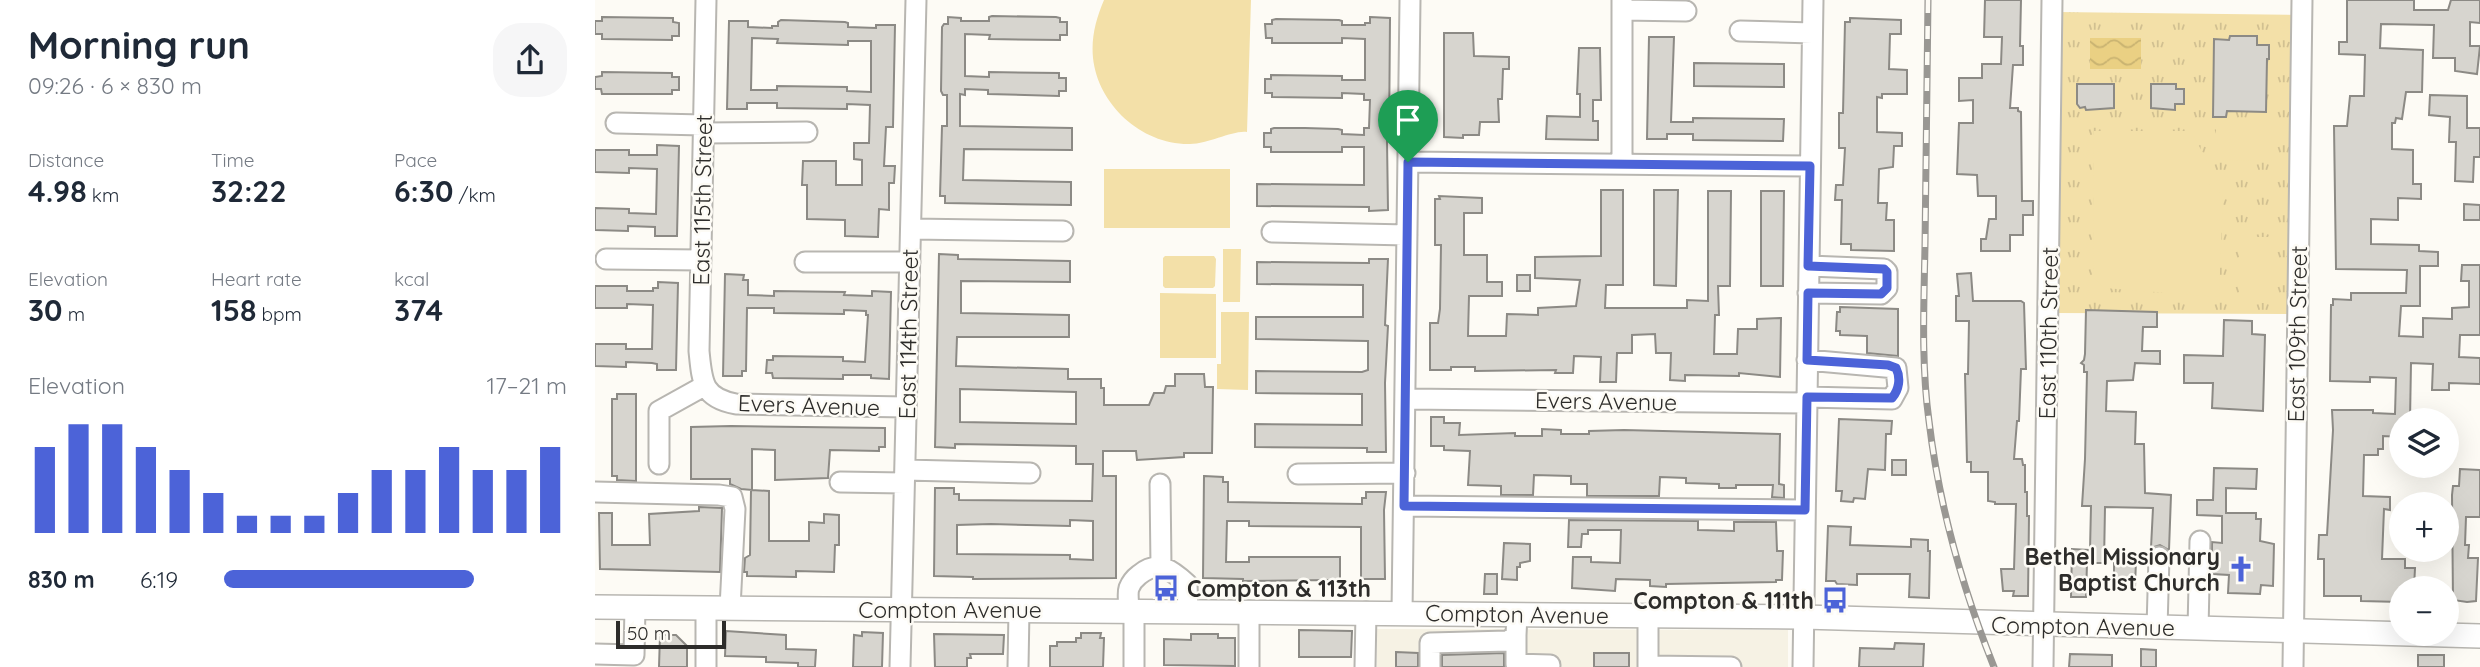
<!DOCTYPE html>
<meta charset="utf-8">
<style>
body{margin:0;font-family:Quicksand,sans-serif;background:#f6f6f7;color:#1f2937;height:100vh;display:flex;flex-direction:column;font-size:26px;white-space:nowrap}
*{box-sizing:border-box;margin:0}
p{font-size:23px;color:#747a83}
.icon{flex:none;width:38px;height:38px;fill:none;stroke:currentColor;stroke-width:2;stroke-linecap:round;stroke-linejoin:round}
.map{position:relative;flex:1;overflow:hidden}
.side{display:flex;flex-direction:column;background:#fff;width:595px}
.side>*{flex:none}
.tools{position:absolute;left:1794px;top:408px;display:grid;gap:14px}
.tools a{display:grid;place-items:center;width:70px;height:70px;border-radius:50%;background:#fff;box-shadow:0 7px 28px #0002;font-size:35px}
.scale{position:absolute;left:21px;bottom:18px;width:110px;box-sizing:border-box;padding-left:7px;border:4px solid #2d2c2a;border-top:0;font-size:19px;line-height:24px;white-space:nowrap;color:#2d2c2a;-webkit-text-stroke:5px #fdfbf5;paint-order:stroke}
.pin{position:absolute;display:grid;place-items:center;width:60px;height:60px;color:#fff;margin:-72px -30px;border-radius:50% 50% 50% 0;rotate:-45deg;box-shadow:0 0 7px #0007}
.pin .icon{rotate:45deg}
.round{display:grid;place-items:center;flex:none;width:74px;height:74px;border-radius:28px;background:#f6f6f7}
.head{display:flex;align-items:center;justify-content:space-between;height:119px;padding:0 28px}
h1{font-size:38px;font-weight:700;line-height:52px}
.figures{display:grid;grid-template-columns:repeat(3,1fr);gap:10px;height:119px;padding:7px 28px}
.figures div{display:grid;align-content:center}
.figures b{font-size:30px;font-weight:700}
.figures small{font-size:19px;font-weight:400}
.figures p{font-size:19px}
.chart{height:196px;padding:14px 28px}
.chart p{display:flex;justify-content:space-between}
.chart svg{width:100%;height:126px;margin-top:7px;stroke:#4c63d8;stroke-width:6}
ul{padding:0 28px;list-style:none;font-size:23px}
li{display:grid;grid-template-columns:112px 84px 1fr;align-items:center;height:52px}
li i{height:18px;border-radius:9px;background:#4c63d8}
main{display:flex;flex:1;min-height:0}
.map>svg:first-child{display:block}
.built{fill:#f6f2e4}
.park{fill:url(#park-tufts)}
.pitch{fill:#f3e0a8}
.water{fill:url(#water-waves)}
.building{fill:#d7d5cf;stroke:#8c8a85;stroke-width:2;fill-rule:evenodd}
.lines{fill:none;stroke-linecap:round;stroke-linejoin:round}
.minor-casing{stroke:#b8b6b1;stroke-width:23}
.major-casing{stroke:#b8b6b1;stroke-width:26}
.minor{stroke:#fff;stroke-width:19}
.major{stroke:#fff;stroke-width:23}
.rail-casing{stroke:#999793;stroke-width:7}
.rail{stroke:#fdfbf5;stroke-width:4.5;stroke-dasharray:13;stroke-linecap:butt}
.route-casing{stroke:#fff;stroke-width:14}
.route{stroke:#4c63d8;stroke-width:9}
.labels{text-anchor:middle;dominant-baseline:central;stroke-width:5;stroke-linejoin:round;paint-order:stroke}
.street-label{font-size:23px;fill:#2d2c2a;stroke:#fdfbf5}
.poi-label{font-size:23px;font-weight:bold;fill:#2d2c2a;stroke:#fdfbf5;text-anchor:end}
</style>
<main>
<section class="side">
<div class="head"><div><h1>Morning run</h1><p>09:26 · 6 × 830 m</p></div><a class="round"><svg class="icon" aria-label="share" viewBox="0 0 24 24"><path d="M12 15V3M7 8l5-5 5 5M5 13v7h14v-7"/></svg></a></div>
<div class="figures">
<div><p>Distance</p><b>4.98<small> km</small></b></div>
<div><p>Time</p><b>32:22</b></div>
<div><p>Pace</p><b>6:30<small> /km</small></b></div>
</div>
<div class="figures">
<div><p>Elevation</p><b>30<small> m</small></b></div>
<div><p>Heart rate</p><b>158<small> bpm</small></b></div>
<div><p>kcal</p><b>374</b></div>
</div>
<div class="chart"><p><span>Elevation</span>17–21 m</p>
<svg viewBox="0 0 160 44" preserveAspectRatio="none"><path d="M5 44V14M15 44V6M25 44V6M35 44V14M45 44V22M55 44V30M65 44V38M75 44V38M85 44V38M95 44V30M105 44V22M115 44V22M125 44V14M135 44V22M145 44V22M155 44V14"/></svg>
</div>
<ul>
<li><b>830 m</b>6:19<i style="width:73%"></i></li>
</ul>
</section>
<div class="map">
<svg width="1885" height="667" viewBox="0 0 1885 667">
<defs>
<pattern id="park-tufts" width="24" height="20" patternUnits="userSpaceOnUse" patternTransform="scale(1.75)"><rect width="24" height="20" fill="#f3e0a8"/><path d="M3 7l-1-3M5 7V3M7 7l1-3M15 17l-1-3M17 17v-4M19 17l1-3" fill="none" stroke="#d1c091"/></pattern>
<pattern id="water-waves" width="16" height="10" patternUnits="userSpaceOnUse" patternTransform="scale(1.75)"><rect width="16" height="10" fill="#ead083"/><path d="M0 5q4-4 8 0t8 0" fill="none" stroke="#c9b371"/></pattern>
</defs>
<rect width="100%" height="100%" fill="#fdfbf5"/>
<path class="built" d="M782 629 1193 630V667H782Z"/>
<path class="park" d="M1463 12 1704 15 1699 314 1458 313Z"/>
<path class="pitch" d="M509 0H656L652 132C638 130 614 144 595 144 547 145 503 105 498 58 496 37 501 19 509 0Z
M1621 127H1677V161L1621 160Z
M1499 131H1596L1612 161 1611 182 1628 195 1624 297 1509 288 1498 277Z
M509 169H635V228H509Z
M1644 237H1676V303H1644Z
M628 249H646L645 302H628Z
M570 256H619L621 259 620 286 618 288H570L568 286V258Z
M565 293 621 294V358H565Z
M626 312H654L653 390 622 389V364H626Z"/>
<path class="water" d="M1495 38H1546V69H1495Z"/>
<path class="building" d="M1390 0H1426L1425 46H1428V65H1418L1415 108H1423V111L1426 112 1427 201H1438V215H1428V235H1415V251H1386V239H1391L1394 219H1401V196H1383L1382 175 1362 174 1364 123H1378V100L1364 101V78H1387V64H1406L1407 37H1389Z
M1752 0H1819V10H1853L1856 0H1885V23L1875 22V46H1885L1882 74 1860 71V58H1838L1839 25 1786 24 1785 48 1828 50 1827 92H1811L1807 119 1801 118 1800 123H1797V149L1818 150V184H1826V199L1803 198V220L1776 219V244L1824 245V251L1843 252V266H1825V306H1806L1804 336 1828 337V318L1857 319V308L1874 307V281H1866L1867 265H1885V335H1865L1864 357 1885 358V384L1854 383V390H1837L1838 364 1816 363 1815 420H1806V437L1788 436V449H1783V455H1769L1768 496 1795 497V510L1789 509 1787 559H1810V568H1820L1819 588H1806V602L1766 601V596H1729V559H1723L1724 535H1732L1738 430 1737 410H1778V413L1800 414 1801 378 1775 377V382L1735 381 1736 305H1738V299L1756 300V293H1811L1812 270 1741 269 1739 126H1752L1755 96H1769L1770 55 1744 54V42H1752Z
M397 16 461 17 465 18V22H472V35H465V40L394 39 395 35 370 34V76L394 77V72L464 73V78H471V91H464V96L393 94V90L370 89V95L365 94V126L477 128V150L369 149 368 180 476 182V205L350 203V196H345L347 126H352V95H348L346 91 347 27 349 24H353V17L366 18V21H394V17Z
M7 17 78 18V22L84 23V36H77V40L7 39V34H0V21H7Z
M775 17 795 18 794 141H792L793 210 774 211V207L662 206V184L769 185V147H747V152H676V147H669V133H676V129L679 128H710L743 129 747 130V134L769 135V128H774L775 100H769V94L747 93V98L677 97V93H670V79H676V75L747 76V80H770V39L747 38V43H677V38H671L670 24H677V20L681 19 744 20 747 21V25H770V23H775Z
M1255 18 1306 20V34H1295L1294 69 1312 70V94H1287V98L1282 97V132L1307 133V146H1299L1298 167 1284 169 1283 203H1292L1291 220H1299V251L1256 250V244H1246L1247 200H1240L1241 185H1248L1250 148H1244V113H1248L1250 22H1255Z
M186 20 250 22 253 23V27L281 28V25H300L298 127H291L289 166H300L299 183H294V210L284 209 283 237 250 236V220L212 219V185H207L208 161H241V185H267V160L259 159V143H274L275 105 252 104V109L182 108V103H152V109H132L134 21H153V27L177 28V26H183V22ZM157 38 183 39 182 43 253 45V41H276V92L252 91V87L182 86V90H156Z
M849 33H878L879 56 914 57V69H908L907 99H903L904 122H885L884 135H868V138L849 137Z
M1635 36H1662V45H1674V59H1672L1671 112 1632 111 1631 117H1618L1619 39 1634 40Z
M1054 37H1079L1076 122H1098V118L1189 119 1188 141 1098 140V134H1072V139H1052Z
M984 48H1005L1006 100H998V121H1003V140L951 139 952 116 985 117V94H982Z
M1099 63 1189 64V87L1099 86Z
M7 72 77 73V77H84V90H77V94H7L6 89H0V77L7 76Z
M1482 84H1519V108L1491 110 1490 107 1485 108 1482 104Z
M1556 84H1581V89H1589V104H1580V110L1556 108Z
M1835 95 1872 96V128H1885V157H1879L1878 182 1860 181 1861 142H1854L1855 117 1834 115Z
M62 145 84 146 82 236H60V227L33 226V231L0 230V208L34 209V213L61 214 62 169 34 168V173L0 172V150H34V155H62Z
M1006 190H1028V285H1011L1010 308H1092V300L1113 301V191H1136L1135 286H1123L1124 315H1120L1119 354H1142L1143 329H1162V319L1186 318 1185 377 1144 373V376L1090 375V381L1075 380 1076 353H1061L1060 334 1037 335V353H1022L1021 382H1005L1006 357 979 356 978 373H960L961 370 880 371V367H856V370H835V323H843L845 309 846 245H840V199H845L844 196 887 198V213H869V255H892V282H907V296H874L873 336H911L912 314 943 315V308L981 306 985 280 940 278V257L1006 256Z
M1059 190H1083L1081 286 1059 285Z
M1166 191H1189L1188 286H1166Z
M1869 204 1885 205V220H1869Z
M344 254 363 255V259L475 261V282L366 281V313L474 315V337H362L361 366 473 369V379H506V388H509V405H554L559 393H569L571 386H580V374H609L610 387H618L617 453H589V457L542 460 541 451H508V476H521V578L378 579V577L339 576 340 488H359V494H364V500L497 501 498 464H481V446L360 444V448L340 447ZM365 389 481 392V424L365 422ZM475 520 498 521V560L475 559V555L362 554V525L396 524 475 526Z
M774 259H793L790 325 793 326 790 383 791 452H772V448L660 447V424L767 425V394L661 393V371L767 372 773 370V341L661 339V317H768V285L662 284V262L774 263Z
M1376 273 1378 301H1426L1429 303 1431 369H1426L1424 421H1422L1419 459H1427L1428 465H1430V492H1432V516H1434L1433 596H1418L1419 591H1408L1406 569H1419L1421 504H1400V502L1393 501V472H1376V462H1372L1370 374H1373L1374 321H1361V296H1364L1362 274Z
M130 274 149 275 148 280H153V295L179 296V291L250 292 249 295 277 296V291L296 292 294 379 276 378V375H248V379L178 378 177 373H171L172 360H178V356L248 357V361L270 362 273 315H271V311L249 310V314L179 313V308H152L151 371H147V376H128Z
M922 275H935V291H922Z
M63 282 83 283 81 370H62V364L57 363 31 362V367L0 366V344H31V349H57L58 305 32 304V308H0V286H32V291H58V288H63Z
M1245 307 1303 309V356L1272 353V336L1245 335V331H1241L1242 312H1245Z
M1491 310 1562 312V327H1548L1547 351H1565V364L1540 363 1538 380 1512 381 1511 411 1541 412 1540 444H1549L1550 493 1576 495 1574 550 1565 545 1556 548 1558 508 1510 507 1509 563H1492L1491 597H1476L1477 549 1495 550 1496 506H1487L1490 459 1492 372H1489V365L1486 363 1489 360 1490 354Z
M1629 320 1657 321V334L1670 335 1668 411 1617 408 1618 383H1589V355L1628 356Z
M22 394H41V481L22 480V476H17V399H22Z
M836 417H849V423H865L864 435 920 433V436H947V429L966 430V434H994V431L1029 430 1185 434 1184 484 1189 485V498L1177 497 1178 485H1141V488H1124V484L1091 483V478L1065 477 1064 496H992V484H976V476L939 475 938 495H906V486L873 485 875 451 849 450V446H836Z
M1244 419 1297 421 1296 434H1291L1290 470 1273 469 1270 499 1259 498 1258 502 1246 501 1247 491H1241Z
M136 426 290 428V447H284V451L235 450 233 478 180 480V450L157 449V490L146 489 135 484V479H96V427Z
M1297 460H1311V475H1297Z
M1619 468 1662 469 1661 489 1631 488V513H1661V519H1666L1665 541 1679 544 1678 586 1666 585 1665 594 1633 593 1634 575 1617 574V542L1627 543V516L1602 515V500H1618Z
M1865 469 1885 470V517H1871L1870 545H1874L1873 558H1883L1881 601 1872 602 1858 600 1857 495 1858 486H1864Z
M609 476 628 477V482H633V502L767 504V498H771V492H791L789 510 790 579H766V527L654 526V521H632L631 562H654V557H745V582H734V580L648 581V579L608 578Z
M156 490 174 491V541H214V522L229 523V514L244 515V545H240L239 572 201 571V577L152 576V572H149L150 558 155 555Z
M104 507 127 508 125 572 5 569 4 513H17V545H55L54 514 104 511Z
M974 520 1103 521V530L1139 531V522H1181L1182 551H1188L1187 580H1181V582L1071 584V587L1055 586V580L1021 579 1020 591 977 588 978 557H996V562L1025 563 1026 530H993V534H987L986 547H973Z
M1233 526 1256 527 1255 545 1316 547V539L1333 540V551H1335L1334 598 1314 597 1315 574H1262V585L1242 584 1240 581H1231Z
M909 543 935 544V561L925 563V567H922V580L907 579Z
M1519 559 1541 560 1540 587 1519 586Z
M890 574H902V594H889Z
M704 630 757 631 756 657H704Z
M131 631 191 635V649L221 650 220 667H203V663L171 662V657L130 656Z
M267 632 288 633 287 667H258L259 635 267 636Z
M486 633H506L505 638H509L508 667H455V646H462V642H481V638H486Z
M339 634 409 635 408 654H375L376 658H372V667H340Z
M596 634H623V638H640V666L569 665V639L596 640Z
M65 635H81L92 646V667H64Z
M1300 643 1329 644 1328 667H1264L1265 648 1299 649Z
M1546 649 1561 650V667H1546Z
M801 652 823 653V667H801Z
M909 653V667H847V655Z
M999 653H1034V667H999Z
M1475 654 1517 655V667H1474Z
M1823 655H1849V667H1823Z"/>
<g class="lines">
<g class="minor-casing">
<path id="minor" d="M111 0 104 351C107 381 107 398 141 404L311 407
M1027 10 1091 11
M1145 31 1217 33
M21 123 108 125
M108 133 212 132
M813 162 1215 166
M1027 164V0
M316 229 468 231
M677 232 812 235
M11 259 106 260
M210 262H315
M1213 293 1286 294 1292 288V272L1289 269 1214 266
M1211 397 1297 399 1303 388 1301 368 1212 360
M811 399 1212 403
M64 464V411L109 386
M310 470 435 473
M703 474 810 473
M245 482 309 483
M565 484 566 566
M0 492 124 495 137 497 140 509 135 608
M809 506 1210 510
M534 610C534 604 532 594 534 588 536 583 540 578 544 575 563 559 577 570 592 584L593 611
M807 613 815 0
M1053 615V666L1136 667
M1562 628 1564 557
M1603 629 1605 541
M921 635V664L955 665
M0 654 39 655 40 607
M111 667V608
M305 667 321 0
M423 667 424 610
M539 667V611
M654 667V611
M770 667 771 612
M835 667V643L913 641 921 635 922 614
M1208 667 1218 0
M1448 667 1457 0
M1698 667 1707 0"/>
</g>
<g class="major-casing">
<path id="major" d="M0 607 1208 617 1885 636"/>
</g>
<use href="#minor" class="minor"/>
<use href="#major" class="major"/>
<g class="rail-casing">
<path id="rail" d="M1333 0C1332 82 1331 163 1330 245 1329 303 1326 363 1334 421 1344 506 1367 587 1399 667"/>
</g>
<use href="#rail" class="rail"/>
</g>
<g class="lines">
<g class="route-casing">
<path id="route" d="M813 162 1215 166 1213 266 1289 269 1292 272V288L1286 294 1213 293 1212 360 1293 365 1301 368C1306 378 1304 390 1297 398L1212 397 1210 510 809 506Z"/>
</g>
<use href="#route" class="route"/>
</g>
<defs>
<g id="church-bare" transform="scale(2.1)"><path d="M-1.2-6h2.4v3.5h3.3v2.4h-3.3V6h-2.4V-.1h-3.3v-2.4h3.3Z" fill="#4c63d8" stroke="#fdfbf5" stroke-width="2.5" paint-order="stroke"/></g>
<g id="bus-bare" transform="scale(2.1)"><path d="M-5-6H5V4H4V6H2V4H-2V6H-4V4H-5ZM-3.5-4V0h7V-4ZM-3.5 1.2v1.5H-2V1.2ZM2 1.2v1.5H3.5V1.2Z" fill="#4c63d8" stroke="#fdfbf5" stroke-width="2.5" paint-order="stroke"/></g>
</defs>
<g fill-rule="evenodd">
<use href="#church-bare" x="1646" y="569"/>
<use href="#bus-bare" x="571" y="588"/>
<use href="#bus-bare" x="1240" y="600"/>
</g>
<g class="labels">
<g class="street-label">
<text transform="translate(107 200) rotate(-89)">East 115th Street</text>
<text transform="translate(1453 333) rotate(-89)">East 110th Street</text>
<text transform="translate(313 334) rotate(-89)">East 114th Street</text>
<text transform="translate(1702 334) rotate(-89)">East 109th Street</text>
<text transform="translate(1011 401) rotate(1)">Evers Avenue</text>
<text transform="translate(214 405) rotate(2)">Evers Avenue</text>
<text x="355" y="609">Compton Avenue</text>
<text transform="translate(922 614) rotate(1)">Compton Avenue</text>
<text transform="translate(1488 626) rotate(1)">Compton Avenue</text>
</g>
<g class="poi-label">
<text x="1625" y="556">Bethel Missionary<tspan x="1625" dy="26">Baptist Church</tspan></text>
<text x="592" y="588" text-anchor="start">Compton &amp; 113th</text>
<text x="1219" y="600">Compton &amp; 111th</text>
</g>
</g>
</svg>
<div class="tools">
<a><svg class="icon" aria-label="layers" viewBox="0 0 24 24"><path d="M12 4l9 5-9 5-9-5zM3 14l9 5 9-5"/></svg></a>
<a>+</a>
<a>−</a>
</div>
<div class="scale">50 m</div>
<div class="pin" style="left:813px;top:162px;background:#1e9e55"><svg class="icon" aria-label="arrive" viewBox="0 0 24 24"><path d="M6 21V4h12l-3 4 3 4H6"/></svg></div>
</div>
</main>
